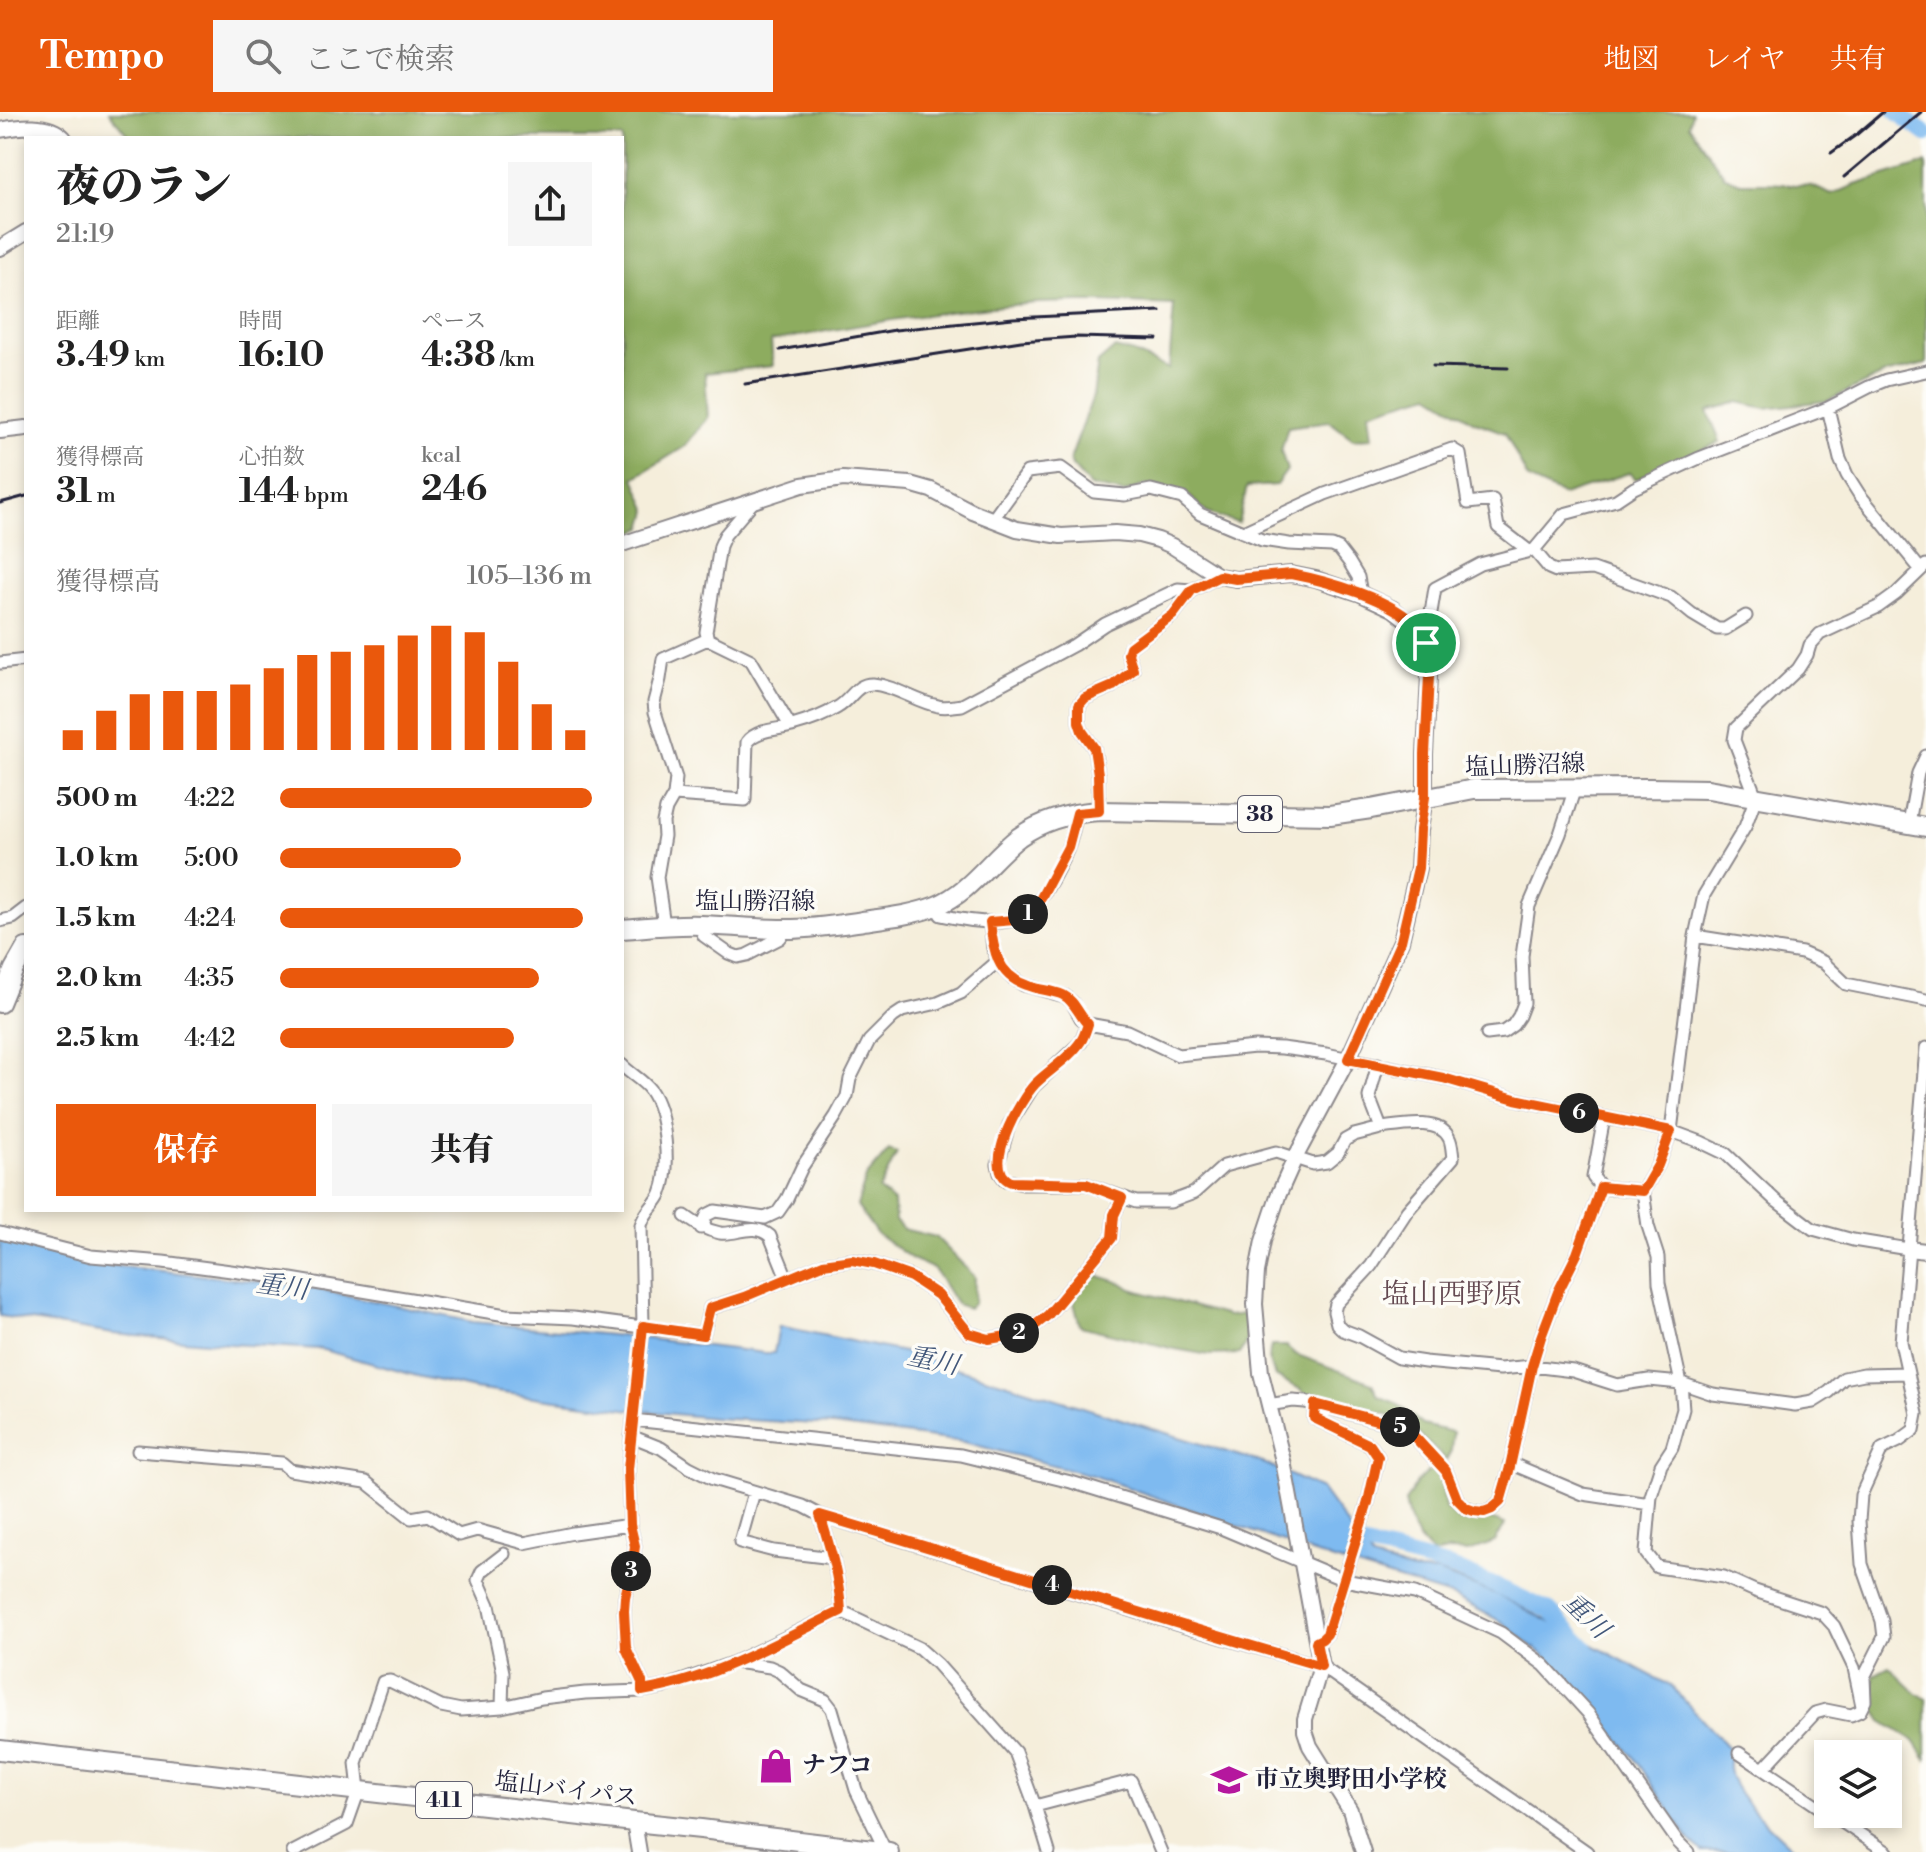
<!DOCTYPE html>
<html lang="ja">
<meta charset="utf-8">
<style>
body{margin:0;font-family:"Libre Bodoni","Noto Serif JP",serif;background:#f6f6f6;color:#222;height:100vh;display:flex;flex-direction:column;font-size:30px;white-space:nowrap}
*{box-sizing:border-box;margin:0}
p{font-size:26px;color:#767676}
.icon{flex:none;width:44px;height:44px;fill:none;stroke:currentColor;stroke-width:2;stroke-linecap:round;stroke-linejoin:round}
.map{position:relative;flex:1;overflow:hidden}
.drawer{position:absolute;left:24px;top:24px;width:600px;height:1076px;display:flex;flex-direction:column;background:#fff;border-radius:0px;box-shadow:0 4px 12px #0003}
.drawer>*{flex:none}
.fabs{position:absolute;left:1814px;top:1628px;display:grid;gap:16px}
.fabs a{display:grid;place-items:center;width:88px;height:88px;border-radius:0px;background:#fff;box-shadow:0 4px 12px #0003;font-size:40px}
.pin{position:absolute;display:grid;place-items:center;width:68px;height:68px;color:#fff;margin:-34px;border:4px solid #fff;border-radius:50%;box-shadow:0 2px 8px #0007}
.km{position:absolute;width:40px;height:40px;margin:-20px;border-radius:50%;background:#222;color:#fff;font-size:22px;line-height:40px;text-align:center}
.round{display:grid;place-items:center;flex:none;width:84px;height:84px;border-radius:0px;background:#f6f6f6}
.summary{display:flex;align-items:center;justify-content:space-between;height:136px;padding:0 32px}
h1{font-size:44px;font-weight:800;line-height:60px}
.stats{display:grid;grid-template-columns:repeat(3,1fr);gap:12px;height:136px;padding:8px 32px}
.stats div{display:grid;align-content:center}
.stats b{font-size:34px;font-weight:800}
.stats small{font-size:22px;font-weight:400}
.stats p{font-size:22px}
.chart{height:224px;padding:16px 32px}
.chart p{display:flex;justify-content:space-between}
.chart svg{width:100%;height:144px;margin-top:8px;stroke:#ea580c;stroke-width:6}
.primary-button{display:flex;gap:16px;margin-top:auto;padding:16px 32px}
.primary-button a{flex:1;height:92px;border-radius:0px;background:#ea580c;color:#fff;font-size:32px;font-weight:800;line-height:92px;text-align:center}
.primary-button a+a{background:#f6f6f6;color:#222}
ul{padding:0 32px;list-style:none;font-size:26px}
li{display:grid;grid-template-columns:128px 96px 1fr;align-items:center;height:60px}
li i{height:20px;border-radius:10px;background:#ea580c}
header{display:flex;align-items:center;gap:48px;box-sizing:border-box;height:112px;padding:0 40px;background:#ea580c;color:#fff}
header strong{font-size:38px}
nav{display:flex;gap:44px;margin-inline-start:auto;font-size:28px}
.search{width:560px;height:72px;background:#f6f6f6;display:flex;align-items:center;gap:20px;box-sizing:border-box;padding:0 28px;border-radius:0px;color:#767676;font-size:30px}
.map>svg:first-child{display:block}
.forest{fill:#8dac5f;stroke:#58674d;stroke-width:2}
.water{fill:#7ebaf0;stroke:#506e96;stroke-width:2}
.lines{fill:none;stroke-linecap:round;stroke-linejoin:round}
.river{stroke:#7ebaf0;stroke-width:16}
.minor-casing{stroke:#8c888b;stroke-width:15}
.tertiary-casing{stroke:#8c888b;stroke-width:18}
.primary-casing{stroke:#8c888b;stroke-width:22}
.trunk-casing{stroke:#8c888b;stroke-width:22}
.minor{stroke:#fff;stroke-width:11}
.tertiary{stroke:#fff;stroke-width:14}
.primary{stroke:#fff;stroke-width:18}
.trunk{stroke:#fff;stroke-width:18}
.rail{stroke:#22223b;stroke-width:3}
.route-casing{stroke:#fff;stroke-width:16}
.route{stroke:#ea580c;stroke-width:10}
.labels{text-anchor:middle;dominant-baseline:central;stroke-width:7;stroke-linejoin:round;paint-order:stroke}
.shield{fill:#fdfcf7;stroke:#646373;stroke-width:2}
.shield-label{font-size:22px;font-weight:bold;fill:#22223b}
.street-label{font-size:24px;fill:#22223b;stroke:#fdfcf7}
.poi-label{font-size:24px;font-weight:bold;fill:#22223b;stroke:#fdfcf7;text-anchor:start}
.water-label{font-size:26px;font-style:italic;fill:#42577a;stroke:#fdfcf7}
.quarter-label{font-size:28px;fill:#644951;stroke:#fdfcf7}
</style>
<header>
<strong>Tempo</strong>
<div class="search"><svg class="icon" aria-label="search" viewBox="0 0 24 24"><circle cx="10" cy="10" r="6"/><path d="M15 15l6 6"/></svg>ここで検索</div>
<nav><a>地図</a><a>レイヤ</a><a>共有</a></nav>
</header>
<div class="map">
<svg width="1926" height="1740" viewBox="0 0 1926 1740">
<rect width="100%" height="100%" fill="#fdfcf7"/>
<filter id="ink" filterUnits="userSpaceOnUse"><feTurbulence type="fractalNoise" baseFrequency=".0125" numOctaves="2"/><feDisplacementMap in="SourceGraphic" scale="16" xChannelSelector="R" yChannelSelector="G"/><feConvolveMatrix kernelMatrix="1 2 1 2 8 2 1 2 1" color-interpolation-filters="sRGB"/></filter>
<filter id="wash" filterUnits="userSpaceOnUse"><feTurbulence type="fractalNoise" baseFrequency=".006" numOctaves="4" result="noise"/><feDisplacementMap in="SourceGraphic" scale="32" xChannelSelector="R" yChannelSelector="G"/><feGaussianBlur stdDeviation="1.8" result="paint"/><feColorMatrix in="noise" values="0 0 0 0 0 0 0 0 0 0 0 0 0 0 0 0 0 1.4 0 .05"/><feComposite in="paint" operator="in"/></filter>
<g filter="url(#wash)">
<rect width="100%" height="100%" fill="#f5eedb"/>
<path class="forest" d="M109 0H1692L1689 13 1725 65 1741 71H1768L1812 74 1832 83 1855 73 1926 51V252L1885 262 1827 289 1765 296 1738 290 1708 299 1720 330 1636 367 1629 361 1563 383 1528 367 1505 321 1473 309 1430 282 1369 300 1372 326 1353 327 1329 309 1288 315 1281 339 1287 358 1276 373 1247 375 1238 411 1207 401 1186 381 1145 373 1124 381 1090 374 1072 354 1070 348 1093 284 1098 251 1115 236 1134 241 1169 257 1174 193C1125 191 1075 188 1026 192 940 198 856 214 771 229L773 254 705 261 708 306 684 335 634 366 648 399 643 416 622 424V26H130Z
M889 1038 897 1041 879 1078 894 1090 895 1109 903 1117 936 1125 975 1165 974 1191 968 1196 956 1192 934 1157 912 1147 877 1122 857 1094 866 1065Z
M1096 1163 1122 1171 1131 1177 1228 1204 1243 1202C1250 1220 1251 1225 1239 1242L1209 1243 1175 1237 1080 1214 1074 1191 1075 1175Z
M1271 1234H1286L1295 1242 1372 1271 1378 1284 1396 1291 1423 1313 1453 1320 1451 1339 1446 1348 1416 1320 1387 1302 1357 1298 1309 1285 1300 1277 1275 1264 1268 1247Z
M1432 1357 1441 1361 1445 1396 1459 1409 1485 1405 1505 1412 1495 1430 1468 1440 1448 1439 1433 1442C1416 1429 1409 1411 1405 1390L1418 1369Z
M1889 1555 1913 1578 1926 1587V1647L1914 1629 1882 1609 1871 1592 1874 1563Z"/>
<path class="water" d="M0 1127 90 1151 308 1175 473 1210 633 1225 765 1241H774L779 1214 908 1241 1266 1352 1321 1377 1372 1447 1413 1459 1438 1460 1499 1483 1671 1574 1732 1640C1731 1644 1729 1648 1729 1652 1727 1681 1777 1721 1797 1740H1702L1690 1729 1634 1645 1599 1605 1560 1556 1502 1510 1454 1485 1331 1447 1095 1364 964 1330 834 1313 714 1306 624 1297 474 1277 417 1264 320 1237 230 1232 113 1222 0 1204Z"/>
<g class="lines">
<path class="river" d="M1896 0 1926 22
M1341 1429 1389 1439 1454 1456 1510 1480 1550 1499 1586 1536"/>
</g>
</g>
<g filter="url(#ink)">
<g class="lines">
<g class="minor-casing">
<path id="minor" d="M1828 296 1840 347 1847 363 1859 382 1921 458
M993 407 1027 360 1061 356 1094 380 1125 383 1151 378 1182 386 1200 402 1262 428 1289 432 1332 434 1339 437 1349 450 1358 465 1361 482
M1243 420 1325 382 1452 337 1460 342 1468 391 1493 388 1498 415 1529 439
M1534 438 1549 456 1556 459 1593 457 1671 485 1692 502 1717 517H1725L1746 504
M708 527 706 520 720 434 725 423 754 389
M708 527 751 548 790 614
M1426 531 1435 476 1480 452 1534 438 1564 402 1616 388 1634 376 1697 347 1828 296 1869 275 1886 268 1926 259
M0 551 26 548
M674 683 745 688 747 630C757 617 777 618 792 614 807 610 825 603 838 595 851 588 856 571 873 572 896 574 916 590 938 594 946 596 954 594 962 593L1074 533 1105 512 1178 477 1192 478
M1099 699 1098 662 1094 636 1082 619 1079 610V593L1085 586 1113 574 1133 558 1128 542 1130 535 1173 503 1192 478 1219 464
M1909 711 1918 661 1926 644
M935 794 941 803C963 808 1001 815 1022 805 1038 798 1059 755 1067 738 1072 726 1074 713 1077 701
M0 809 13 806 26 796
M990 810 993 836 1000 854 1011 865 1024 873 1065 884 1072 890 1081 906 1088 912 1127 919 1178 943 1255 935 1282 936 1326 942 1443 966 1515 987 1671 1019 1701 1030 1726 1042 1775 1088 1813 1117 1853 1128 1908 1137
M664 813 657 765 664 724 663 710 666 697 674 683 676 666 655 600 654 590 660 567 663 547 708 527
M699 813 704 824 728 841 738 845 747 843 780 826 787 817
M1695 824 1802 841 1823 850 1846 872 1926 888
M1088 912 1081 930 1033 975 1009 1013 998 1052 1000 1061 1005 1068 1023 1072H1086L1136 1090H1170L1194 1081 1224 1054 1276 1040 1313 1052 1327 1050 1338 1041 1345 1028 1354 1023 1381 1016
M1487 922 1503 920 1513 913 1519 904 1524 891 1522 844 1529 794 1560 722 1575 676
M1378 952 1369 985 1381 1016C1399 1014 1439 1005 1449 1026 1452 1031 1452 1040 1453 1046L1407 1099 1371 1154 1336 1192 1334 1200 1337 1212 1343 1218 1359 1224 1399 1246 1425 1250 1500 1257 1532 1254 1573 1259 1617 1273 1649 1268 1681 1271 1713 1282 1795 1293 1813 1290 1829 1280 1844 1266 1864 1262 1908 1261
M622 953C630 962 643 968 650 978 666 1000 671 1056 661 1081 656 1093 646 1097 641 1113L643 1214 628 1357 630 1413 635 1434 632 1455 625 1485 624 1499 626 1536 642 1570V1579
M1604 1006 1593 1065 1601 1075 1643 1079
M685 1104C696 1112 705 1118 720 1121 738 1123 754 1110 770 1124L787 1166
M701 1116 707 1103 715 1099 765 1106 778 1100 787 1087 802 1055 836 1004 847 984 850 967 869 929 893 905 902 899 938 891 961 881 998 849
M0 1121 91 1144 163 1150 291 1167 506 1203 573 1206 703 1223 710 1196 744 1185 823 1152 852 1148 874 1152 911 1165 938 1183 969 1221 989 1227 1013 1223 1033 1215 1048 1203 1112 1126 1114 1103 1122 1086
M1315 1292 1314 1306 1370 1333 1378 1345 1368 1390 1327 1522 1322 1527 1316 1530
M1268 1293 1293 1289 1305 1290 1399 1314 1410 1320 1446 1359 1457 1387 1466 1396 1474 1399 1484 1400 1492 1397 1500 1390 1509 1359 1532 1254 1541 1225 1558 1180 1577 1142 1601 1075
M633 1308 961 1343 1071 1370 1221 1416 1344 1468 1415 1481 1501 1521 1544 1553 1588 1601 1678 1730 1688 1740
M631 1324 661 1336 689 1355 713 1367 803 1394 820 1403 1189 1516 1321 1554 1587 1740
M138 1339 282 1351 290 1358 366 1370 411 1406 428 1403 459 1423 477 1418 524 1431 573 1421 630 1413
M1510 1351 1583 1382 1650 1392
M754 1380 740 1430 774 1439 833 1446
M820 1403C830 1435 839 1465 841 1499
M841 1499 919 1536 937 1552 999 1622 1015 1640 1035 1694 1049 1740
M735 1550 770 1555 779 1559 801 1578 825 1588 832 1597 856 1678 886 1740
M1862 1594 1854 1556 1834 1514 1822 1501 1755 1479 1724 1465 1657 1455 1646 1441 1651 1384 1661 1353 1672 1336 1683 1297 1681 1271 1659 1171 1658 1145 1648 1114 1643 1079 1658 1053 1671 1019 1695 824 1704 783 1745 715 1756 685 1734 628 1736 616 1798 557 1807 543 1810 533 1820 522 1878 495 1896 482 1926 453
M502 1595 503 1560 489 1493 478 1468 482 1459 504 1442
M1739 1641 1828 1701
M1763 1657 1815 1601 1826 1598 1851 1603 1860 1599 1865 1589 1864 1565 1884 1525 1882 1509 1862 1452 1859 1409 1861 1383 1882 1337 1899 1329 1914 1318 1917 1302 1901 1230 1926 936
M1035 1694 1131 1669 1161 1740
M1830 1702 1887 1740
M293 1740 347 1712 359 1678 356 1651 383 1570 390 1569 441 1594 461 1598 502 1595 542 1586 585 1581 642 1579 664 1575 735 1550 841 1499"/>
</g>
<g class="tertiary-casing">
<path id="tertiary" d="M0 18C20 14 48 10 64 26
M0 136 26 120
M0 319 26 316
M622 432 802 373 843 367 910 372 931 378 973 400 1017 417 1061 424 1115 421 1139 423 1158 428 1172 434 1219 464 1236 467 1291 462 1316 467 1361 482 1393 497 1418 517 1426 531 1430 545 1425 642V685L1420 718 1418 756 1401 829 1348 947 1295 1046 1278 1084 1263 1129 1257 1160 1255 1192 1261 1261 1283 1349 1321 1554 1305 1607V1619L1310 1634 1350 1698 1363 1740
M1908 1137 1926 1139
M634 1710 639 1740"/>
</g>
<g class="primary-casing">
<path id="primary" d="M622 817C648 815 674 812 701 813 729 814 757 817 786 817 814 817 842 812 870 808 892 805 915 802 936 794 971 780 990 747 1019 725 1043 708 1071 701 1099 699L1330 703 1371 697 1474 677 1649 676 1708 677 1926 715
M0 891 14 857 26 836"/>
</g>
<g class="trunk-casing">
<path id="trunk" d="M0 1638 634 1710 701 1717 889 1740"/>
</g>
<use href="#minor" class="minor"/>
<use href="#tertiary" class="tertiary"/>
<use href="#primary" class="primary"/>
<use href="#trunk" class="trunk"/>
<path class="rail" d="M1831 41 1856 23 1883 0
M1844 65 1921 0
M780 238 895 218 1013 206 1160 199
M1433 254 1508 256
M745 272 1021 229 1076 225 1157 227
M0 391 26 384"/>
</g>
</g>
<g class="lines" filter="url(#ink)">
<g class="route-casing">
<path id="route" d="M1291 462C1327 469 1394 487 1418 516 1424 525 1427 536 1430 545L1425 642V685L1420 718 1418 756 1401 829 1348 947 1443 966 1515 987 1671 1019 1658 1053 1643 1079 1601 1075 1577 1142 1558 1180 1541 1225 1532 1254 1509 1359 1500 1390 1492 1397 1484 1400 1474 1399 1466 1396 1457 1387 1446 1359 1410 1320 1399 1314 1315 1292 1314 1306 1370 1333 1378 1345 1368 1390 1327 1522 1322 1527 1316 1530 1321 1554C1153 1506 987 1452 820 1403 830 1435 839 1465 841 1499 777 1530 713 1568 642 1579V1570L626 1536 624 1499 625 1485 632 1455 635 1434 630 1413 628 1357 643 1214 703 1223 710 1196 744 1185 823 1152 852 1148 874 1152 911 1165 938 1183 969 1221 989 1227 1013 1223 1033 1215 1048 1203 1112 1126 1114 1103 1122 1086 1086 1072 1011 1070C980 1057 1020 988 1035 972 1049 958 1070 946 1081 929 1084 925 1086 918 1088 912 1079 904 1075 889 1063 883 1052 878 1038 878 1026 873 997 863 993 837 990 810L1014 808 1024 805 1036 795 1068 735 1077 701 1099 699 1098 662 1094 636 1082 619 1079 610V593L1085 586 1113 574 1133 558 1128 542 1130 535 1173 503 1192 478 1219 464 1236 467Z"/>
</g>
<use href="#route" class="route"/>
</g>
<defs>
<g id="shop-bare" transform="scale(2.76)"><path d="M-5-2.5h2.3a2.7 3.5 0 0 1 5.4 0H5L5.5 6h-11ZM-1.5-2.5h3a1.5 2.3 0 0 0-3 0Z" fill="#b5179e" stroke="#fdfcf7" stroke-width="2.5" paint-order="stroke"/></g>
<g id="school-bare" transform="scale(2.76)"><path d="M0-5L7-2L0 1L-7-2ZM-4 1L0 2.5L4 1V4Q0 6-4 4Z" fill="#b5179e" stroke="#fdfcf7" stroke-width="2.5" paint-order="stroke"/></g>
</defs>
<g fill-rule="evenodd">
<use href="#shop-bare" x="776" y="1654"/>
<use href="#school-bare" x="1229" y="1668"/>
</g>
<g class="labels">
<g class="shield">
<rect x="1238" y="684" width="44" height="36" rx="6"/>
<rect x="416" y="1670" width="56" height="36" rx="6"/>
</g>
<g class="shield-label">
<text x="1260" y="702">38</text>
<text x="444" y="1688">411</text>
</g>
<g class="street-label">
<text transform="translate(1525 654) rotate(-2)">塩山勝沼線</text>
<text x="755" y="790">塩山勝沼線</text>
<text transform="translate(566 1678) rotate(7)">塩山バイパス</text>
</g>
<g class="poi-label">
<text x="802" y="1654">ナフコ</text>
<text x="1255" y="1668">市立奥野田小学校</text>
</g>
<g class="water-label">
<text transform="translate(282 1175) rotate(8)">重川</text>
<text transform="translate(933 1249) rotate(12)">重川</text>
<text transform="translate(1586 1504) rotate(44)">重川</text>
</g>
<g class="quarter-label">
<text x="1452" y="1182">塩山西野原</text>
</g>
</g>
</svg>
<div class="fabs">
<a><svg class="icon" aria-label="layers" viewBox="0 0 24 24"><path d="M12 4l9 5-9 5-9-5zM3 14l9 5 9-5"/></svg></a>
</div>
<div class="pin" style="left:1426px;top:531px;background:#1e9e55"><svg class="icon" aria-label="arrive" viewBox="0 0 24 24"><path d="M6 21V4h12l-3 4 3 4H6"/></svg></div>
<b class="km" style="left:1028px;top:802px">1</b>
<b class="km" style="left:1019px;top:1221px">2</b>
<b class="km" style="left:631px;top:1459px">3</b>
<b class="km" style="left:1052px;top:1473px">4</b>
<b class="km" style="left:1400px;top:1315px">5</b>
<b class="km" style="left:1579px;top:1001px">6</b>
<section class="drawer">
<div class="summary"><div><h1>夜のラン</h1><p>21:19</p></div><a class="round"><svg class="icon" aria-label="share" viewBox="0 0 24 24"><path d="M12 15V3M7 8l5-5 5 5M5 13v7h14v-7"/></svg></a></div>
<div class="stats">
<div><p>距離</p><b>3.49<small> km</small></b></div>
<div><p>時間</p><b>16:10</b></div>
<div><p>ペース</p><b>4:38<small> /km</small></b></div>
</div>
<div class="stats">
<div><p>獲得標高</p><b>31<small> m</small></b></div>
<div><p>心拍数</p><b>144<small> bpm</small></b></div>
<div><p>kcal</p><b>246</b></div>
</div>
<div class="chart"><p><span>獲得標高</span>105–136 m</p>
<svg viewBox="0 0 160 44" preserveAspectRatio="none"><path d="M5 44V38M15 44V32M25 44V27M35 44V26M45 44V26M55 44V24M65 44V19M75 44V15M85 44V14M95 44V12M105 44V9M115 44V6M125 44V8M135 44V17M145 44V30M155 44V38"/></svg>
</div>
<ul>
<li><b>500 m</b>4:22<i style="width:100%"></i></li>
<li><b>1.0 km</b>5:00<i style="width:58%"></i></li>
<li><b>1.5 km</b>4:24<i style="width:97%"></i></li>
<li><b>2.0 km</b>4:35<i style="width:83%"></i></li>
<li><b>2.5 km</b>4:42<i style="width:75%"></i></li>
</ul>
<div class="primary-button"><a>保存</a><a>共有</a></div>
</section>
</div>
